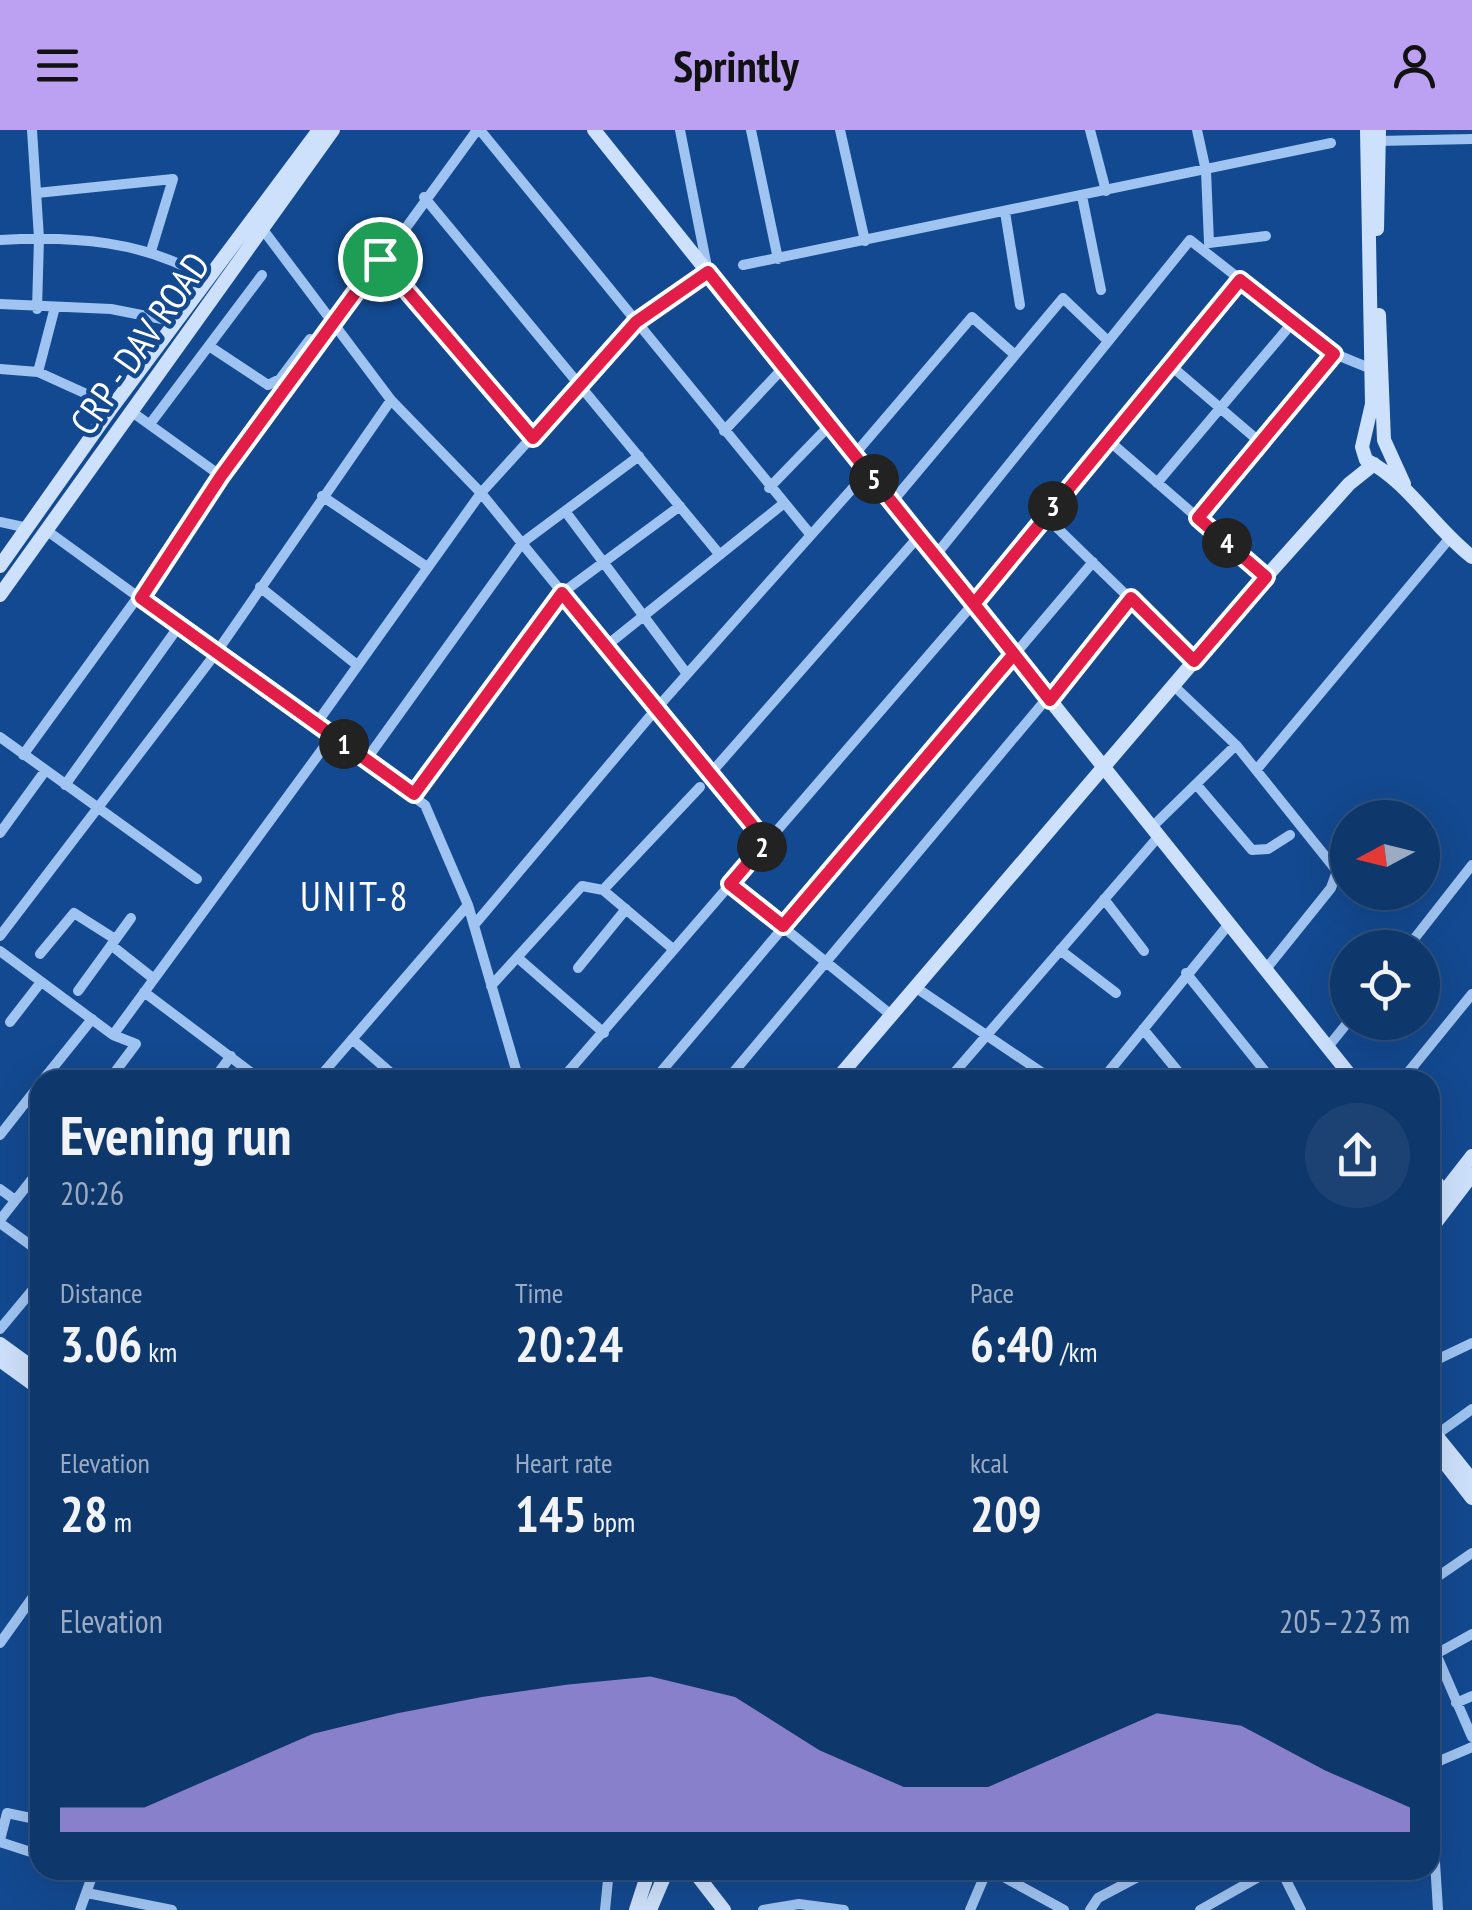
<!DOCTYPE html>
<meta charset="utf-8">
<style>
body{margin:0;font-family:"PT Sans Narrow",sans-serif;background:#1c4274;color:#f1f3f6;height:100vh;display:flex;flex-direction:column;font-size:38px;white-space:nowrap}
*{box-sizing:border-box;margin:0}
p{font-size:32px;color:#9bacc2}
.icon{flex:none;width:55px;height:55px;fill:none;stroke:currentColor;stroke-width:2;stroke-linecap:round;stroke-linejoin:round}
.map{position:relative;flex:1;overflow:hidden}
.panel{position:absolute;left:30px;top:940px;width:1410px;height:810px;display:flex;flex-direction:column;background:#0e376c;border-radius:30px;box-shadow:0 10px 40px #0002,0 0 0 2px #2e517f}
.panel>*{flex:none}
.needle{width:65px;rotate:263deg}
.fabs{position:absolute;left:1330px;top:670px;display:grid;gap:20px}
.fabs a{display:grid;place-items:center;width:110px;height:110px;border-radius:50%;background:#0e376c;box-shadow:0 10px 40px #0002,0 0 0 2px #2e517f;font-size:50px}
.pin{position:absolute;display:grid;place-items:center;width:85px;height:85px;color:#fff;margin:-42px;border:5px solid #fff;border-radius:50%;box-shadow:0 2px 10px #0007}
.km{position:absolute;width:50px;height:50px;margin:-25px;border-radius:50%;background:#222;color:#fff;font-size:28px;line-height:50px;text-align:center}
.round{display:grid;place-items:center;flex:none;width:105px;height:105px;border-radius:52px;background:#1c4274}
.headline{display:flex;align-items:center;justify-content:space-between;height:170px;padding:0 30px}
h1{font-size:55px;font-weight:700;line-height:75px}
.stats{display:grid;grid-template-columns:repeat(3,1fr);gap:15px;height:170px;padding:10px 30px}
.stats div{display:grid;align-content:center}
.stats b{font-size:50px;font-weight:700}
.stats small{font-size:28px;font-weight:400}
.stats p{font-size:28px}
.chart{height:280px;padding:20px 30px}
.chart p{display:flex;justify-content:space-between}
.chart svg{width:100%;height:180px;margin-top:10px;fill:#bca0f2;opacity:.7}
header{display:flex;justify-content:space-between;align-items:center;height:130px;padding:0 30px;background:#bca0f2;color:#111;font-size:45px;font-weight:700}
.map>svg:first-child{display:block}
.lines{fill:none;stroke-linecap:round;stroke-linejoin:round}
.street{stroke:#9fc4f1;stroke-width:10}
.secondary{stroke:#cee1fc;stroke-width:14}
.route-casing{stroke:#fff;stroke-width:20}
.route{stroke:#e11d48;stroke-width:12}
.labels{text-anchor:middle;dominant-baseline:central;stroke-width:9;stroke-linejoin:round;paint-order:stroke}
.street-label{font-size:38px;fill:#fff;stroke:#134990}
.neighbourhood-label{font-size:40px;letter-spacing:2.5px;fill:#fff;stroke:#134990}
</style>
<header><svg class="icon" aria-label="menu" viewBox="0 0 24 24"><path d="M4 6h16M4 12h16M4 18h16"/></svg>Sprintly<svg class="icon" aria-label="person" viewBox="0 0 24 24"><circle cx="12" cy="8" r="4"/><path d="M4 21q1-7 8-7t8 7"/></svg></header>
<div class="map">
<svg width="1472" height="1780" viewBox="0 0 1472 1780">
<rect width="100%" height="100%" fill="#134990"/>
<g class="lines">
<path class="street" d="M32 0 39 108 37 179
M480 0 810 404
M751 0 778 129
M840 0 865 111
M1090 0 1106 61
M1197 0 1206 41 1209 113 1266 106
M1378 11 1472 9
M37 63 173 49 151 121
M1082 66 1101 160
M424 67 720 425
M1005 82 1020 175
M261 97 391 270 481 363 766 712
M0 110C71 106 146 110 207 149
M380 129 533 308
M743 135 1331 13
M0 174 111 179 177 192
M209 216 268 255 280 249 310 209
M1170 235 1261 313
M0 239 38 242 113 276
M38 242 55 177
M132 282 221 346
M150 294 262 145
M724 301 784 237
M1108 310 1266 447
M854 325 972 187 1015 225
M1157 353 1293 192
M769 358 830 295
M322 366 427 437
M892 372 1063 168 1108 211
M565 381 687 544
M1045 386 1194 531
M1199 388 1335 224
M0 392 28 398
M46 400 425 675 468 775 519 950
M935 426 1190 110 1335 224 1374 240
M260 457 357 535
M606 516 783 374
M1173 555 1236 615 1337 741 1331 758 1266 839
M316 594 481 363 637 191 708 142 680 0
M0 607 197 749
M23 625 477 0
M366 630 522 413 639 326
M1257 639 1449 409
M710 644 919 406
M1196 654 1252 720 1268 719 1290 705
M65 655 179 496
M414 664 562 463 680 376
M1152 697 1236 615
M0 703 45 641
M730 754 891 885
M603 760 700 657
M1104 769 1144 821
M475 794 657 578 868 341
M0 806 216 523 391 270
M111 815 154 849
M1407 818 1472 735
M1060 820 1116 863
M0 821 113 905 136 914 109 950
M40 824 74 783 115 809
M518 828 604 903
M578 838 626 779
M1186 843 1272 950
M491 856 582 756 603 760 673 819
M915 857 1053 950
M78 861 131 788
M144 862 261 950
M10 892 41 852
M1143 899 1185 950
M113 905 332 606
M352 909 399 950
M1328 917 1348 892
M43 950 92 889
M213 950 231 926
M317 950 468 775
M561 950 973 474 1240 150
M654 950 1093 432
M727 950 1131 468
M948 950 1159 706
M1102 950 1229 794
M1402 950 1472 864
M0 1005 40 954
M0 1059 15 1070
M0 1090 40 1039
M0 1093 40 1122
M0 1199 40 1151
M1430 1233 1472 1213
M1436 1305 1472 1279
M1430 1452 1472 1423
M1430 1510 1472 1607
M0 1513 40 1457
M1436 1524 1472 1504
M1456 1573 1472 1566
M1430 1635 1472 1617
M1430 1652 1438 1780
M0 1710 7 1683 40 1690
M0 1712 40 1725
M906 1740H921
M991 1740 1064 1780
M1281 1740 1301 1780
M94 1741 409 1740
M87 1763 172 1780
M80 1780 94 1741 90 1740
M605 1780 609 1740
M763 1780 799 1774 844 1780
M970 1780 987 1740
M1090 1780 1098 1768 1151 1740
M1200 1780 1271 1740"/>
<path class="secondary" d="M594 0 1354 950
M1367 0 1372 274 1362 317 1366 330C1409 352 1433 397 1472 427
M1377 99 1379 0
M1379 185 1384 310 1404 354
M0 436 113 276 319 0
M0 465 333 0
M836 950 1266 447 1349 354 1374 334
M1430 1045 1444 1062
M1430 1080 1472 1026
M1430 1100 1472 1045
M0 1214 40 1243
M0 1230 40 1259
M1430 1298 1472 1350
M1430 1314 1472 1368
M693 1740 724 1780
M636 1780 649 1740
M650 1780 667 1740"/>
</g>
<g class="lines">
<g class="route-casing">
<path id="route" d="M380 129 221 346 141 468 414 664 562 463 766 712 730 754 783 796 1014 524 974 474 1240 150 1334 224 1198 388 1266 447 1194 531 1131 468 1050 570C1007 515 963 460 919 406L708 142 636 192 533 308 380 129"/>
</g>
<use href="#route" class="route"/>
</g>
<g class="labels">
<g class="street-label">
<text transform="translate(139 213) rotate(-55)">CRP - DAV ROAD</text>
</g>
<g class="neighbourhood-label">
<text x="355" y="766">UNIT-8</text>
</g>
</g>
</svg>
<div class="fabs">
<a><svg class="needle" viewBox="-14 -14 28 28"><path d="M0-13l5 13h-10z" fill="#e53935"/><path d="M0 13l5-13h-10z" fill="#9bacc2"/></svg></a>
<a><svg class="icon" aria-label="locate" viewBox="0 0 24 24"><circle cx="12" cy="12" r="6"/><path d="M12 2v4M12 18v4M2 12h4M18 12h4"/></svg></a>
</div>
<div class="pin" style="left:380px;top:129px;background:#1e9e55"><svg class="icon" aria-label="arrive" viewBox="0 0 24 24"><path d="M6 21V4h12l-3 4 3 4H6"/></svg></div>
<b class="km" style="left:344px;top:614px">1</b>
<b class="km" style="left:762px;top:717px">2</b>
<b class="km" style="left:1053px;top:376px">3</b>
<b class="km" style="left:1227px;top:413px">4</b>
<b class="km" style="left:874px;top:349px">5</b>
<section class="panel">
<div class="headline"><div><h1>Evening run</h1><p>20:26</p></div><a class="round"><svg class="icon" aria-label="share" viewBox="0 0 24 24"><path d="M12 15V3M7 8l5-5 5 5M5 13v7h14v-7"/></svg></a></div>
<div class="stats">
<div><p>Distance</p><b>3.06<small> km</small></b></div>
<div><p>Time</p><b>20:24</b></div>
<div><p>Pace</p><b>6:40<small> /km</small></b></div>
</div>
<div class="stats">
<div><p>Elevation</p><b>28<small> m</small></b></div>
<div><p>Heart rate</p><b>145<small> bpm</small></b></div>
<div><p>kcal</p><b>209</b></div>
</div>
<div class="chart"><p><span>Elevation</span>205–223 m</p>
<svg viewBox="0 0 160 44" preserveAspectRatio="none"><path d="M0 44V38L10 38L20 29L30 20L40 15L50 11L60 8L70 6L80 11L90 24L100 33L110 33L120 24L130 15L140 18L150 29L160 38V44z"/></svg>
</div>
</section>
</div>
